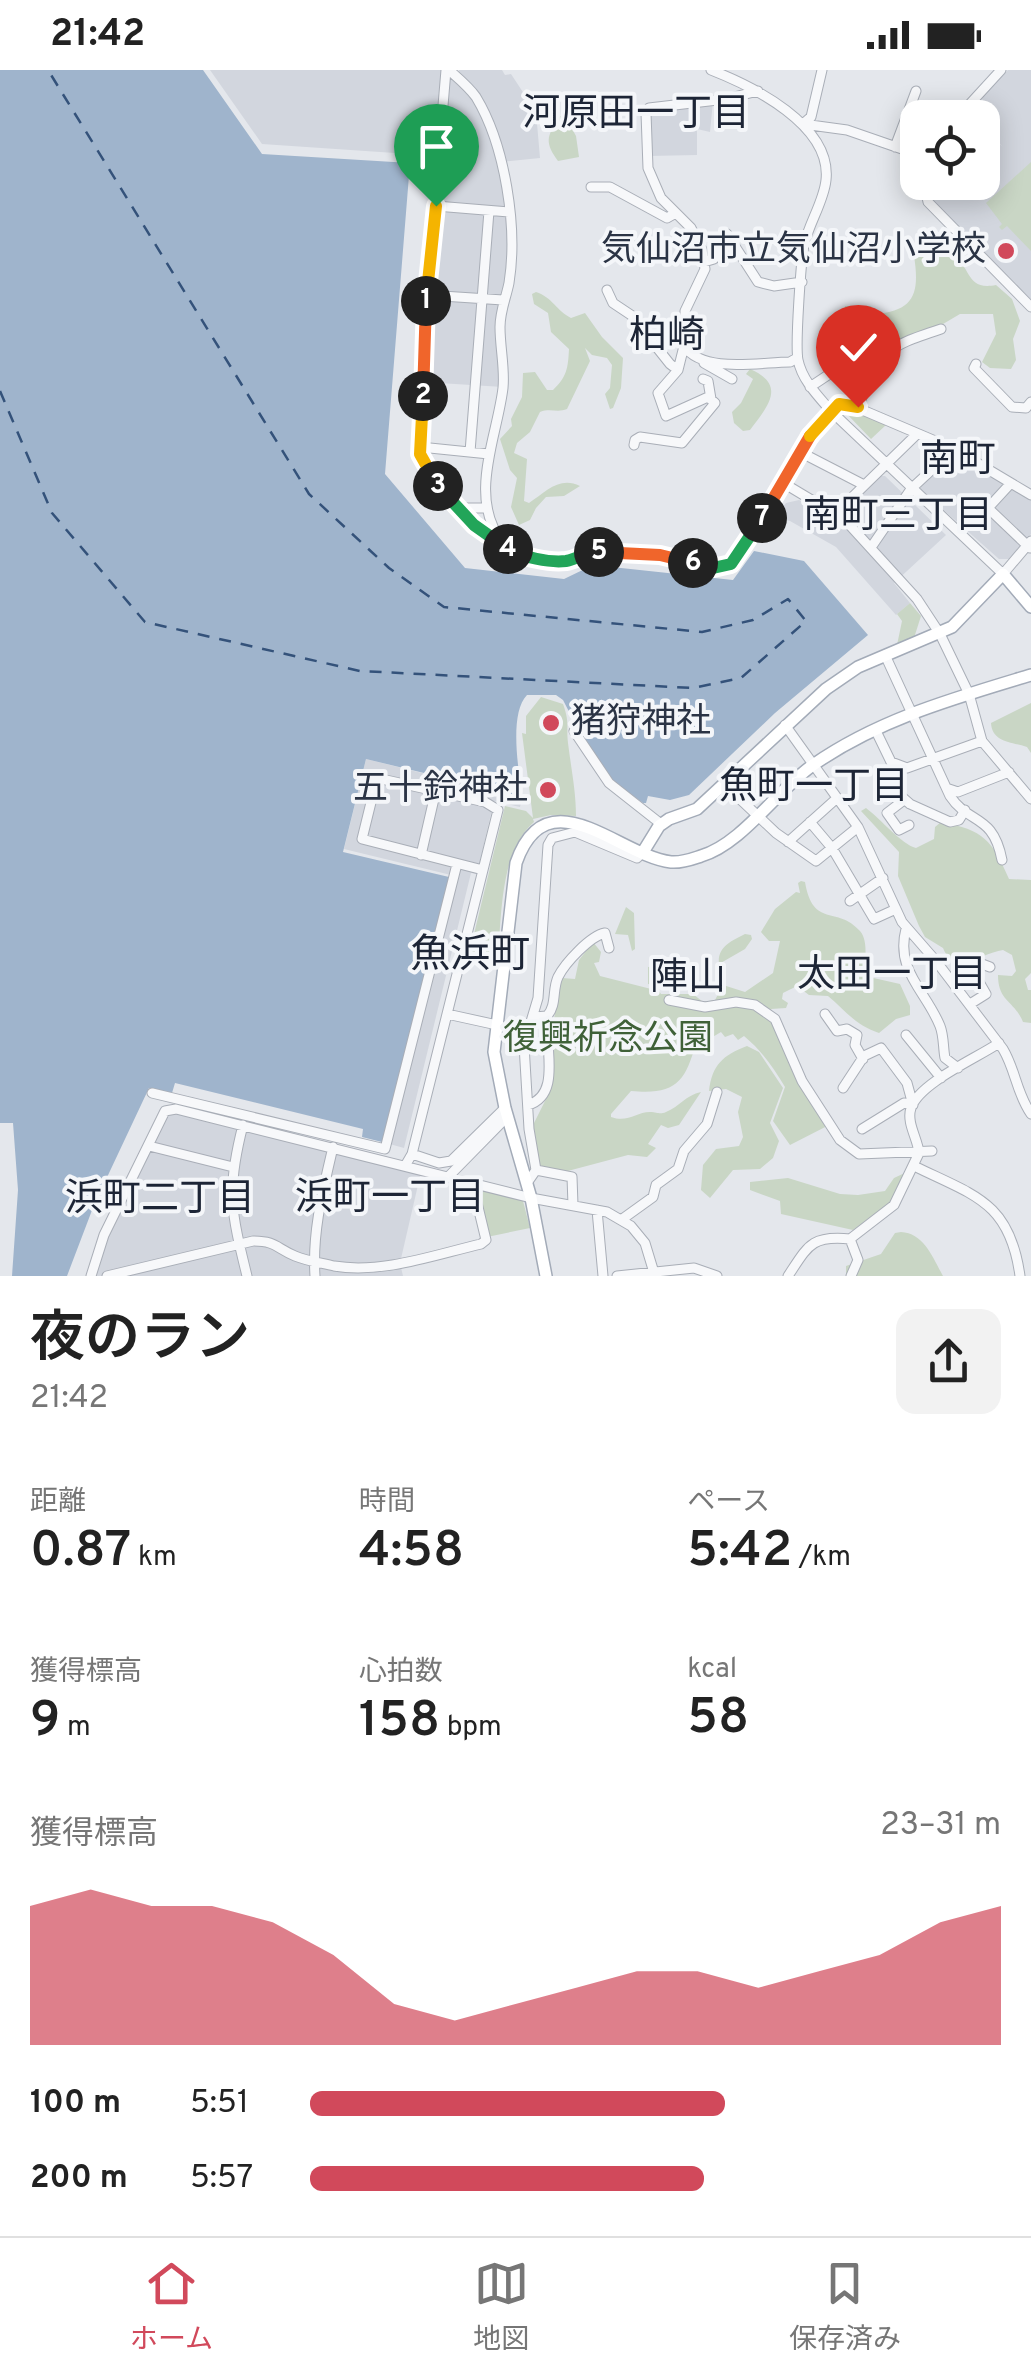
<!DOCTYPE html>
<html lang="ja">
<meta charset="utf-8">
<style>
body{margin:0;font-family:Overpass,"Noto Sans JP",sans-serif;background:#f2f2f2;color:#222;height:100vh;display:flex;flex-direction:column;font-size:38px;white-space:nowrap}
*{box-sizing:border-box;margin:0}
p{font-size:32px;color:#767676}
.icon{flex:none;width:55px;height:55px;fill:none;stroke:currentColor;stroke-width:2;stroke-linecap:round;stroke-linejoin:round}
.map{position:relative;height:1206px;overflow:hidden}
.sheet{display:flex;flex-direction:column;background:#fff;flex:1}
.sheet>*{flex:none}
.tools{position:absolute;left:900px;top:30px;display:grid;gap:20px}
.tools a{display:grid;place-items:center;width:100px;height:100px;border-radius:20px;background:#fff;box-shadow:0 5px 25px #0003;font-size:50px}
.pin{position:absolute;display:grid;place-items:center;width:85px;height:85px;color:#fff;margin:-102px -42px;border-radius:50% 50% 50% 0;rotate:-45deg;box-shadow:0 0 10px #0007}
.pin .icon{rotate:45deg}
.km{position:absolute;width:50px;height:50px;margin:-25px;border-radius:50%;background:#222;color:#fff;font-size:28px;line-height:50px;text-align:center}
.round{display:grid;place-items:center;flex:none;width:105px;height:105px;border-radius:20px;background:#f2f2f2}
.head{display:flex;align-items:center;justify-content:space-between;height:170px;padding:0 30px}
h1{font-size:55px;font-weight:600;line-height:75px}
.figures{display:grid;grid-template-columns:repeat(3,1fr);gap:15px;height:170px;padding:10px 30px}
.figures div{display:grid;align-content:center}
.figures b{font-size:50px;font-weight:600}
.figures small{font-size:28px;font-weight:400}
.figures p{font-size:28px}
.chart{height:280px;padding:20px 30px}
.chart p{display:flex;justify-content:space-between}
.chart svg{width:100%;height:180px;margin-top:10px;fill:#d1495b;opacity:.7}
ul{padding:0 30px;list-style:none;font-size:32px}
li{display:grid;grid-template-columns:160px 120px 1fr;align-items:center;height:75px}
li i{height:25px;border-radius:12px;background:#d1495b}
.status{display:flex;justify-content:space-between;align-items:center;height:70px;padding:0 50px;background:#fff;direction:ltr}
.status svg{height:28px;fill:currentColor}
.menu{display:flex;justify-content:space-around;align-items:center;height:140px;border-top:2px solid #e0e0e0;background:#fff;font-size:28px;color:#767676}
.menu a{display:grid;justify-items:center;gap:5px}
.menu .current{color:#d1495b}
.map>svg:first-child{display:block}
.built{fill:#d2d6de}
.green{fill:#c9d6c5}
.water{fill:#9fb4cc}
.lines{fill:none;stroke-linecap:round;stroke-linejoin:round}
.ferry{stroke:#34527a;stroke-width:2.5;stroke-dasharray:12 10;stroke-linecap:butt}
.minor-casing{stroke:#a9aeb7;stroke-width:11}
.major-casing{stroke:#a3abb8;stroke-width:14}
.minor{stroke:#f7f8fa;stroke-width:9}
.major{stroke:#fff;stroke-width:11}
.split-1-casing{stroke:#fff;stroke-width:20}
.split-2-casing{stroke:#fff;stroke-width:20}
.split-3-casing{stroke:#fff;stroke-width:20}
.split-4-casing{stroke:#fff;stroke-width:20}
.split-5-casing{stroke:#fff;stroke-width:20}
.split-6-casing{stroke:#fff;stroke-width:20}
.split-7-casing{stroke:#fff;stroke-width:20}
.split-8-casing{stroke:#fff;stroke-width:20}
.split-9-casing{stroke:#fff;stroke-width:20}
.split-1{stroke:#f5b400;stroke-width:12}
.split-2{stroke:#f0652b;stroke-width:12}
.split-3{stroke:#f5b400;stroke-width:12}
.split-4{stroke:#22a559;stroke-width:12}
.split-5{stroke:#22a559;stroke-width:12}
.split-6{stroke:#f0652b;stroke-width:12}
.split-7{stroke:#22a559;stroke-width:12}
.split-8{stroke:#f0652b;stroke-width:12}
.split-9{stroke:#f5b400;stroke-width:12}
.poi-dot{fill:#d1495b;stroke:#f4f6f9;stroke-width:4}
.labels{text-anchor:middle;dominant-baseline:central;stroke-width:8;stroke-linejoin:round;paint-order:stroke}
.poi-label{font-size:35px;fill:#2b3445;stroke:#f4f6f9;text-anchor:end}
.park-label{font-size:35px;fill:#3f6138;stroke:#f4f6f9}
.neighbourhood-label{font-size:38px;fill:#1d2536;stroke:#f4f6f9}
.quarter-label{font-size:40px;fill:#1d2536;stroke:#f4f6f9}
</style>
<div class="status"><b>21:42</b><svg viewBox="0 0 49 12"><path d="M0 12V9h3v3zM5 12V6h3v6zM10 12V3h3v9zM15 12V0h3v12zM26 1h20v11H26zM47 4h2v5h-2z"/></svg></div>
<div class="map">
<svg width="1031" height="1206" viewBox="0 0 1031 1206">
<rect width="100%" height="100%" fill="#e4e7ec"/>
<path class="built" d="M210 0H449L459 5V0H502L505 5 511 4 536 42 540 88 501 92 512 161 503 230V317L423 312 439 86 262 74Z
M1008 0H1031V231L931 131 927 114 982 112 983 60 1003 77 983 56 986 41 982 28Z
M713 31 710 62 697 59V85L648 86 649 38Z
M957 387 1031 429V464L1009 489H999L921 420V415L951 388Z
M880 406H885L946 465 894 513 910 533 896 545 836 477 790 451 774 448 786 433 799 430 837 450Z
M366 689 522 728 520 737 494 731 477 804 471 803 404 1078 386 1073 451 805 344 779Z
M176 1039 421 1102 400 1193 403 1206H91L165 1041Z"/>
<path class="green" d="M560 46H565L576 66 579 87 558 91C543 71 548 65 560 46Z
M1031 92V181L1007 156 1002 160 999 157 1002 154 986 133Z
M928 175C936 179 945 180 952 185 972 196 965 221 996 215L1012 229 1020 251 1013 269 1016 290 1011 299 990 298 982 292 996 264 993 244H960L943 254 895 271 876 284C859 276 844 255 845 236H871L875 244C914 241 920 224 914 186Z
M536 222C552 227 557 241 571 248L585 243 602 267 623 288 621 318 613 338 610 339 605 324 610 318 612 295 607 288 592 285 585 278 590 291 567 339C558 343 550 338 540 342L530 362 517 373 514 383 527 389 524 431 529 433C546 422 559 406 580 416L564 426 546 427 536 438 530 450 519 455 511 437 517 408 510 400 500 369 512 356 511 349 522 327 523 303 535 302 547 320H553C567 307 568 298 569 279L551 262 548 243 534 234 532 224Z
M750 299C787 315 768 336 750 360L743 361 734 353 732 342 741 333 753 309 746 304Z
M847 339 886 355 871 369 845 342Z
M910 533 921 546 914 568 897 575 902 551 897 544Z
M541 627 563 634C570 653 566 656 568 673 571 698 576 721 576 746L551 745 533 749 534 752C498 783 502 852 497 898L467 893 505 736 526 741 533 748 522 663 526 664V646Z
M1031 633V683L1027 677C1011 672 992 672 991 653Z
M866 738C882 750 901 774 916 778L934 769 935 757 941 752C984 760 992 770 1009 809L1031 810V903L1025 909 1028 920H1031V953L1023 952C1014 930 998 932 998 905L1012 906 1016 901 1012 885 1003 880C984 882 954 907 943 878L925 867 919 856 898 806 899 782 861 741Z
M801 811 805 812C813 859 837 835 860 861 870 873 862 892 869 907L900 914 910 936V945L896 949 879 963C855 955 846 941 828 926L809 925 797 916 783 923 782 929 788 933 786 938 771 939 801 1000 833 1053 790 1075 773 1051 785 1017C773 997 762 981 744 966L738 970 733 964 725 967 721 962 701 974 696 973C685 1013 675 1025 631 1021L611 1044V1047C628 1053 636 1042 650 1042 658 1042 659 1045 666 1042 679 1037 686 1025 701 1022L679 1055 668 1058 661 1055 648 1074 656 1078 647 1087 628 1085 564 1102 543 1099 538 1093 531 1059 549 1023 550 969 562 908 575 909 579 890 593 872 601 882 599 892 594 893 600 906 659 921 661 924H693L703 932 715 930 723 915 745 922 773 903 780 871H769L761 862 775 839 796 822 800 823 798 813Z
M626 837 634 843 635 879 632 881 628 865 615 864Z
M745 864 751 865 752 869 745 879 719 894C717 877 731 871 745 864Z
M671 894 681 902 676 909H665V917L648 914V897Z
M747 976 759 982 783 1018 770 1053 779 1071 773 1088 760 1099 733 1100 710 1128 701 1120 703 1095 716 1079 739 1076 743 1067 738 1042 742 1027 726 1019 709 1021C712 995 723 985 747 976Z
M909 1101 891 1132 853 1160 781 1144 780 1131 750 1120V1112L788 1108 840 1124 858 1125 885 1121 894 1108Z
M478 1119 523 1131 530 1158 487 1167Z
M901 1162C924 1163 933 1188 943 1206H846V1196L881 1184 895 1163Z"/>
<path class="water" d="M0 0H203L262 84 410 93 385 404 465 498 564 509 593 495 733 510 754 481 804 491 868 565 775 643 689 725 670 730 648 726 646 733H643L614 712 579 661 563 630 556 625H527C509 643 518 701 523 727L366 689 343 782 449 807 382 1072 362 1067 363 1059 175 1013 172 1023 149 1018 94 1135 67 1206H12L18 1120 13 1053H0Z"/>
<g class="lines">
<path class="ferry" d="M0 321 52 443 145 552 360 601 693 618 741 608 806 551 788 529 753 550 702 562 444 537 389 498 309 424 48 0"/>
<g class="minor-casing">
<path id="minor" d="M446 0 427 225 420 384C444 437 502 498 566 491 574 490 580 483 587 482 603 478 639 483 656 485 680 488 707 504 731 494L785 414 845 450 917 529 940 564 969 624 982 671 1031 729
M449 0C458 8 469 17 476 27 505 75 518 157 509 213 506 228 500 241 500 257 500 278 505 298 503 318 497 368 467 428 503 473
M711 0C752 16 832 55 826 110 824 131 809 153 804 175 801 191 795 275 798 290 802 310 818 326 831 341L1003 504 1031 471
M957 48 1001 0
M974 48 978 40 975 29
M803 54 847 60 902 79 918 77
M803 54 811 47 822 0
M895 77 916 21
M924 112 928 132 1031 237
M591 117H610L667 148 674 144
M436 136 509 142
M704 192 714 189 721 167 727 164 758 212 774 216 802 212
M607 220 613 233 631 245 670 294 678 300
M427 225 503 230
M684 276C703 304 760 292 790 292L797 288
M704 293 732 309
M976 294 974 298 1012 337 1026 338 1031 332
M703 309 708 311 711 329
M810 317 843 295 853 280 837 251
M858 337C881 281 883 278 941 259
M634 375 635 370 640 367 682 373 715 333 708 327 666 346 658 323 678 300 685 272V241L705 199 702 180 691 158 661 128 648 98 646 43 649 38 726 29 758 21
M420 377 489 384
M470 382 489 141
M800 382 864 415
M1011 413 988 438 1030 478
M785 414 814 359 839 333H846L954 379 1031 425
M457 438H487
M835 444 917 364
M872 476 911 419 954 379
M885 585 950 726C969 755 993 743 1002 790
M785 655 858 757 902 852 936 891 1003 979C1016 1001 1016 1022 1031 1044
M875 659 891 692 907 698 982 671
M574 661 609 713 661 754
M724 714 776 763 816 791 858 757
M949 719 958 722 1009 702
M894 720 910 734 950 752 959 750 965 740
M904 730 887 743 899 760 909 755
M810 752 832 778 874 849 896 839
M788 772 836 729
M421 785 436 720
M850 831 883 808
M906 859C895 901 926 921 940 956 944 966 943 978 945 988L958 998
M669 930 705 937 736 932 755 935 775 949 802 1011 840 1070 859 1084 932 1081
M970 934 986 924 971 898 982 894 990 897
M447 944 497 955
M825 944 837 961 847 959 857 965 855 975 863 989
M534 947 547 946C557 935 552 920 558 907 565 893 590 866 605 863L609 878
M906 965 941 1008
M843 1018 864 986 881 978 907 1013 913 1035 904 1033 862 1059
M152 1023 385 1079 457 794
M528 1035C555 1027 549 994 548 972
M243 1055C226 1121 231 1141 247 1206
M149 1076 233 1097
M412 1084 439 1093 451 1091 505 1038
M405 1096 412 1084 498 740 485 732 377 708 362 769 483 800
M916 1097C976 1126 1010 1133 1020 1206
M536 1100 572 1107 573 1135
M448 1107 507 1047
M527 1113 536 1100 529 1059 524 975 538 928 548 775 552 768 575 762 637 788 643 782
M597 1140 603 1206
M621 1150 653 1127 656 1115 678 1099 684 1081 707 1054 717 1022
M850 1169 858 1190 851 1206
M91 1206 104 1165 165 1041 176 1039 531 1128 607 1142 631 1156 645 1173 655 1206
M107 1206 253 1171C276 1171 276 1178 295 1186 307 1191 322 1193 334 1196 382 1204 434 1185 481 1174L486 1170 472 1112
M315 1206C312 1162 323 1120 333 1077
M617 1206 694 1198 717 1206
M788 1206C808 1176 811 1165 850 1169L894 1135 919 1083C918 1069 906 1053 911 1038 919 1013 977 988 999 973"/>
</g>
<g class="major-casing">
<path id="major" d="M643 782 659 756 669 749 697 739 826 619 858 597 952 557 1003 504 1031 537
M546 1206 531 1128 505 1038 494 982 516 793C547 704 619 786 671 792 682 793 692 789 701 786 742 774 777 720 813 695 879 649 955 628 1031 605"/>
</g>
<use href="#minor" class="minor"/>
<use href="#major" class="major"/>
</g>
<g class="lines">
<g class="split-1-casing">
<path id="split-1" d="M426 231 436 136"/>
</g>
<g class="split-2-casing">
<path id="split-2" d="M423 326 426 231"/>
</g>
<g class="split-3-casing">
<path id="split-3" d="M423 326 420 384 438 416"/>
</g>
<g class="split-4-casing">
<path id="split-4" d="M438 416 474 455 508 479"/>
</g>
<g class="split-5-casing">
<path id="split-5" d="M508 479C523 487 549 493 566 491 579 489 586 481 599 482"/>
</g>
<g class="split-6-casing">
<path id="split-6" d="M599 482 660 485 693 493"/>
</g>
<g class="split-7-casing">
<path id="split-7" d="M693 493 713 498 731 494 762 448"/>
</g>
<g class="split-8-casing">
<path id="split-8" d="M762 448 810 366"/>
</g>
<g class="split-9-casing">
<path id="split-9" d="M810 366 839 334 858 337"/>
</g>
<use href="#split-1" class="split-1"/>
<use href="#split-2" class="split-2"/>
<use href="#split-3" class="split-3"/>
<use href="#split-4" class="split-4"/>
<use href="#split-5" class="split-5"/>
<use href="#split-6" class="split-6"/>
<use href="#split-7" class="split-7"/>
<use href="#split-8" class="split-8"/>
<use href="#split-9" class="split-9"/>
</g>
<g class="poi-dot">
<circle cx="1006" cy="181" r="10"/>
<circle cx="551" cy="653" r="10"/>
<circle cx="548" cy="720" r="10"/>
</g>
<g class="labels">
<g class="poi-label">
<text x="986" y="181">気仙沼市立気仙沼小学校</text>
<text x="571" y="653" text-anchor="start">猪狩神社</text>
<text x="528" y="720">五十鈴神社</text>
</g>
<g class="park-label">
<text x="608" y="970">復興祈念公園</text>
</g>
<g class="neighbourhood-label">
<text x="636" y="45">河原田一丁目</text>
<text x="667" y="267">柏崎</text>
<text x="958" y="391">南町</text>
<text x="898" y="447">南町三丁目</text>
<text x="814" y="718">魚町一丁目</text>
<text x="892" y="906">太田一丁目</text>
<text x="688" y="909">陣山</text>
<text x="390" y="1129">浜町一丁目</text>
<text x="160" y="1130">浜町二丁目</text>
</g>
<g class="quarter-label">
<text x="470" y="887">魚浜町</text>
</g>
</g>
</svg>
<div class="tools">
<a><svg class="icon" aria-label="locate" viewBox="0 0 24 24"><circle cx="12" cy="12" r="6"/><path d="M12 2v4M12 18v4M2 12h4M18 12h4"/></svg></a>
</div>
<div class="pin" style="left:436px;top:136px;background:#1e9e55"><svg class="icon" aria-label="arrive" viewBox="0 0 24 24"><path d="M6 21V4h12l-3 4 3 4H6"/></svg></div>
<div class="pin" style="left:858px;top:337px;background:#d93025"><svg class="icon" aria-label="check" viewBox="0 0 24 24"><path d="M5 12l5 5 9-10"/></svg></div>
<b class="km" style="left:426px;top:231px">1</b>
<b class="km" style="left:423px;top:326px">2</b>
<b class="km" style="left:438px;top:416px">3</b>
<b class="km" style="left:508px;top:479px">4</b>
<b class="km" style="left:599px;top:482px">5</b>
<b class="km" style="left:693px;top:493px">6</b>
<b class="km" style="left:762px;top:448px">7</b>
</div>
<section class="sheet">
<div class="head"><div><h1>夜のラン</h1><p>21:42</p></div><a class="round"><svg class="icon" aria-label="share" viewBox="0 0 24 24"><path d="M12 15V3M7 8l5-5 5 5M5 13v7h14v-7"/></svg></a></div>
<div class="figures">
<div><p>距離</p><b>0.87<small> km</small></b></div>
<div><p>時間</p><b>4:58</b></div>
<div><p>ペース</p><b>5:42<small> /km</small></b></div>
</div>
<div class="figures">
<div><p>獲得標高</p><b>9<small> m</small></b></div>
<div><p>心拍数</p><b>158<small> bpm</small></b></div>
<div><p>kcal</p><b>58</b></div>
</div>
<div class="chart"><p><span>獲得標高</span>23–31 m</p>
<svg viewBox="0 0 160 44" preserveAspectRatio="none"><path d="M0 44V10L10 6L20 10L30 10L40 14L50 22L60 34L70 38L80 34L90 30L100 26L110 26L120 30L130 26L140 22L150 14L160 10V44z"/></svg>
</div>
<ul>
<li><b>100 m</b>5:51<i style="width:60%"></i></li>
<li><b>200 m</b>5:57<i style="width:57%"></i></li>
</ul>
</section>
<nav class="menu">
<a class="current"><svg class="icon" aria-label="home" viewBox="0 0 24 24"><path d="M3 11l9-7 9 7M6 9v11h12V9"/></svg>ホーム</a>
<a><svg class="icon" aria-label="map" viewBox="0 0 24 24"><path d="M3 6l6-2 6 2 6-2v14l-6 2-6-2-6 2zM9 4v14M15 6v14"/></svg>地図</a>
<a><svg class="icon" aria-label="saved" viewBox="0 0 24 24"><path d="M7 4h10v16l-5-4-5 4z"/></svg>保存済み</a>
</nav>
